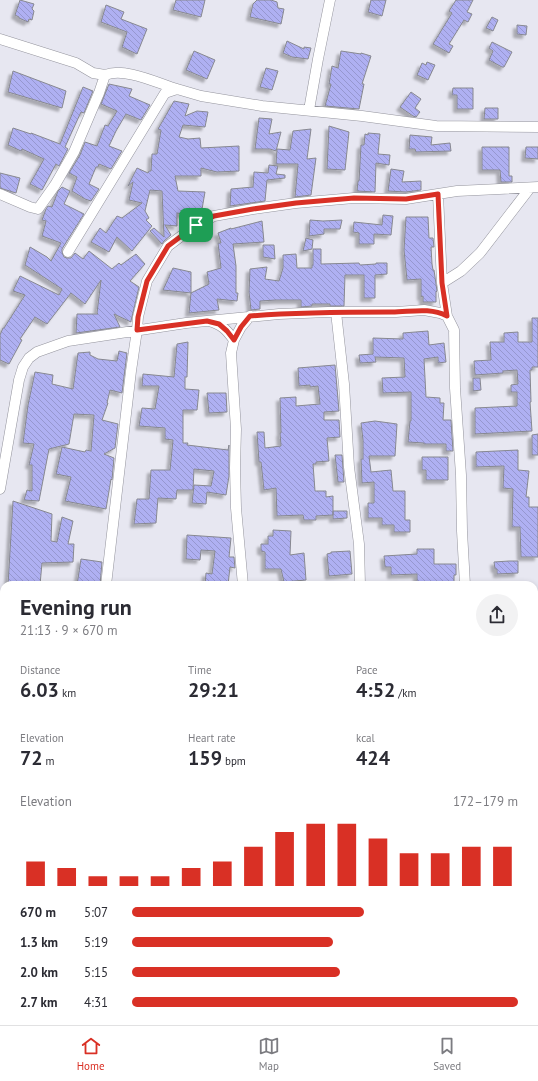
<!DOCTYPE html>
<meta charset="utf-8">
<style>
body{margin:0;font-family:"PT Sans",sans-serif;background:#f2f2f3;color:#2b2b33;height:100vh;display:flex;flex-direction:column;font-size:15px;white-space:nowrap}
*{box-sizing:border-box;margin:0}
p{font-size:13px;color:#7c7c81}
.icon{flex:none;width:22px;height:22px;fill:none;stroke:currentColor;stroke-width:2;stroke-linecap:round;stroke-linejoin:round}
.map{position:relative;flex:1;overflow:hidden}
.panel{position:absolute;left:0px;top:581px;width:538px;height:444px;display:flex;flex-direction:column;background:#fff;border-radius:12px 12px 0 0;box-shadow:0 2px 6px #0003}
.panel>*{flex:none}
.pin{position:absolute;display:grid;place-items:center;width:34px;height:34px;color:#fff;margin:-17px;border-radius:8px;box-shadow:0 2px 6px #0006}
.round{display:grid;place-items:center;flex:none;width:42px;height:42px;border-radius:21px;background:#f2f2f3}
.overview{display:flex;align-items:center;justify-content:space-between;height:68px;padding:0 20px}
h1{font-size:22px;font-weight:800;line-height:30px}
.metrics{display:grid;grid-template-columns:repeat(3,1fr);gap:6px;height:68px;padding:4px 20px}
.metrics div{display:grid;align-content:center}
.metrics b{font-size:20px;font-weight:800}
.metrics small{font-size:11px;font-weight:400}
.metrics p{font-size:11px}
.chart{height:112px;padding:8px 20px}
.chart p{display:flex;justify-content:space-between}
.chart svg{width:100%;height:72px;margin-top:4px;stroke:#d93025;stroke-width:6}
ul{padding:0 20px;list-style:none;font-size:13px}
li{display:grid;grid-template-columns:64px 48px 1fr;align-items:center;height:30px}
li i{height:10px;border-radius:5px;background:#d93025}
.tabs{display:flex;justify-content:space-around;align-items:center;height:56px;border-top:1px solid #e1e1e2;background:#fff;font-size:11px;color:#7c7c81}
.tabs a{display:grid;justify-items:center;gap:2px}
.tabs .current{color:#d93025}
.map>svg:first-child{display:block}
.building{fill:url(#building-back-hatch);stroke:#878890;filter:url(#shadow)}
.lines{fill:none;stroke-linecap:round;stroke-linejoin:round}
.street-casing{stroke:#94949d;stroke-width:11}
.secondary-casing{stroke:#94949d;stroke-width:15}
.street{stroke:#fff;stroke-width:10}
.secondary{stroke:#fff;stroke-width:14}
.route-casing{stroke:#fff;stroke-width:8}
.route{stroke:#d93025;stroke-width:5}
</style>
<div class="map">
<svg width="538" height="1025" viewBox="0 0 538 1025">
<defs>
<pattern id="building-back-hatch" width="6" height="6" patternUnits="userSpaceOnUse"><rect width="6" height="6" fill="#afb0f2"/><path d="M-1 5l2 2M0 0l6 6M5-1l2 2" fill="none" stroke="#9697cf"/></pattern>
<filter id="shadow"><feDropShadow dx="-3.5" dy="3.5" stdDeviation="1" flood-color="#0004"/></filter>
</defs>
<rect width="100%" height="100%" fill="#e7e7f1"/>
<path class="building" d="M20 0 34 4 32 9 34 11 32 20 29 19 28 22 19 18V17L15 15Z
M176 0H205L201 17 173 10Z
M257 0H271L277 2 278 8 284 9 281 24 250 17 253 4Z
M371 0H386L382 16 368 12Z
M456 0H473L467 12 472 14 468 22 464 20 449 44 453 46 449 53 433 44 452 13 449 11Z
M106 5 124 12 121 19 147 29 137 54 122 47 127 32 101 22Z
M492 17 498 20 493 31 486 28Z
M517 25 527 26 526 35 517 34Z
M287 41 304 49V47L311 48 308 59 292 57 283 53Z
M492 42 512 52 504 67H502L489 60 493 51 489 48Z
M194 51 215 60 207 79 186 70Z
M341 51 361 54V53L371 56 362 84H364L359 109 325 106 331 84H329L332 66 338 68Z
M427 62 435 65 428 80 417 75 422 63 426 65Z
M266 68 278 71 272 90 260 87Z
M13 71 66 91 62 108 8 92Z
M109 84 132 89 129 96 150 105 141 120 126 114 116 131 109 146 122 151 111 169 99 164 98 167H96L89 184 99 189 91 201 85 199 72 191 77 177 69 173 80 155 85 142 97 146 105 125 108 126 117 111 101 104Z
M83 87 93 91 84 113 81 112 65 147 68 149 59 166 56 164 42 190 30 184 44 159 22 149 21 151 8 145 13 128 31 134V133L60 144Z
M453 88H473V109H457V95H452Z
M411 92 421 99 415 108 420 112 416 117 413 116 400 107Z
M174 101 189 104 185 116 197 111 208 112 205 127 183 125 179 137 188 139 200 138 201 148 239 146V171L217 172 201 168V176H175L178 191 205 192 201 215 198 217 177 213V226L165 225 171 235 164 241 162 244 150 231 154 228 164 237 162 191 150 190 145 211 149 218 146 220 152 226 132 251 117 237 109 252 91 242 100 228 106 233 117 216 122 218 142 203 129 200 133 182 128 186 137 168 148 173 149 171H151L152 154H157L161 130 158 129Z
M485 108H498V119H484Z
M259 118 272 119 269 134 281 132 276 151 270 149H255Z
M329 126 349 132 345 170 327 169Z
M311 129 307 159 316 158 311 195 295 197 298 164H276L277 149 290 150 293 131Z
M368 133 380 134 378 154 390 155 389 165 376 163 375 192 357 191 358 181H359L361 145H364L365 134 368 135Z
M410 135 432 137 431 145 450 143 451 151 416 152 415 149H409Z
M482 147H509V176H512V182H501L500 170H482Z
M526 147H538V159L525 158Z
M269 165 278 166 276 174 285 175V178L267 180 265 201 230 206 231 189 253 187 254 172 268 173Z
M391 169 404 171 402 182 421 181V190L406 192 388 191Z
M0 173 20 178 16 193 0 188Z
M62 187 70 191 64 204 84 214 62 249V252L64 257 67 258H71L75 253 83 259 89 251 112 269 119 263 121 265 136 254 145 264 130 281 139 287 131 321V322L114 314 120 327 76 333 77 314H98L97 313 101 280 85 304 71 293 47 324 35 317 20 339 22 340 9 364 0 360V335L3 328H4L25 295 13 291 20 276 59 295 62 289 25 265 30 247 47 257 51 261 61 243 42 236 46 221 42 220 46 209 48 206 52 207 58 191Z
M383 215 393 216 391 235 374 234V244H359V233L353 232 354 222 382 225Z
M406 217H428L429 238H433L434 247H431L432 264 433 270H434L437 291 436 292V302H423V296L421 297V279L407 280 404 250Z
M310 220 323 221 342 220 340 229H324V234L309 236Z
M262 221 264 242 233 244 236 266V293H238L237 301 217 299 219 310 189 313 191 293 209 284 207 272 221 268 218 243H221L218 233 231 228V229Z
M306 238 313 240 312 249 303 251Z
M263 245H274L275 259 263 257Z
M313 249H321V264L359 263 360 265 376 264V263H387V274L375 275V298H364V275H345L344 306H330V304H312V306L301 307V300H276L260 301V309L251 310 249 292 250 269 267 267 265 279 279 281 283 268V255L296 254 297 268H312V265H313Z
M173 268 191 272V293L163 290Z
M532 318H538V367H532V370H530L531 402H530L532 431 475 434V408L517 406V392H511V385L518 384 517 370 503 371V373L475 375 474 361 491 360 490 342H504V333L518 332V342H532Z
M428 331 429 345 444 343 446 362 438 363V357L424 359 426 397 440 398V403H444L443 420H451L453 451H446V444H424V443L408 442 410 421H411V392L383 393 382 378 405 377 404 358 375 357 376 362 360 363 359 355 373 354V338L403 339V333Z
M188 342 187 377H185V389L199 390 197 410H183V443H188L187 445 228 450 229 445V476L226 495 207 492 206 504 192 503 194 485 211 486 214 471 194 469 193 490H177L176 499 158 498 156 523 134 524 137 499H149L151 470H170L173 440 165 439V428L139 426 142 408 155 409 159 386H142L143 374 174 377 177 344Z
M119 351 127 353 122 393 110 390 107 403H108L102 420 118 424 115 448 104 454 114 458 112 480 111 479 106 509 65 501 71 477 56 474 62 447 85 452 86 450 91 451 94 415 74 414 69 444 49 449 39 501 24 500 27 490 32 491V465H29L34 444 23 443 28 405 35 372 53 375 52 384 73 389 78 353 90 352V355L98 359 117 361Z
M335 365 339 411 324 412V420H339L340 437 327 438 329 461 316 462V464H313L315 491H326V497L333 496V515L316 516V520H304L303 515 277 516 276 488 264 490 261 462H259L257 432H264L265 448 281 446 280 433H281L280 398 296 397V406L320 404 318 386 310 387V385L299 386 298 368Z
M473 378H480L481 390 473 391Z
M207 393H226L227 412 209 413Z
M375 421 397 424 395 456H369L371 472 391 470 393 491H405V520H410V532H394V525H382V518H368V503H374V482L362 483 361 459H363V440L361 423Z
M538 434V455H532V435Z
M518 450V470L529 471 526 497H529V507H538V557H521L520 527H512L513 489 503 488 504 466 476 467V452Z
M335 455H342L344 482H338Z
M422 457H448V480H426V470H422Z
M13 501 52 514 51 541 57 542 62 517 73 521 68 544H74L73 562 42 563 40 585H8Z
M333 511H347V518L333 519Z
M273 530 291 531 290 555 304 553 306 580 284 582 281 569H265V552L261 551V544H268V536H273Z
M187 535 231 538 229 557H234L235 568 230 567 228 585H205L206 573 212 574 215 551 201 550 200 560 186 559Z
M417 549H434V564H456V575H454V585H417V574L391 575V567H385L384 556 417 554Z
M350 551 352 574 329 576 327 554 331 553V552Z
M81 559 102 562 100 585H77Z
M509 561H518V573L497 574V569H495L494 562Z"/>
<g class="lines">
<g class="street-casing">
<path id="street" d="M0 39 76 63 93 73 105 75
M309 110 318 59 330 0
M0 194 30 207 38 209 55 185 74 152 99 93 105 75C125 67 157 83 177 89
M438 194 442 283 447 316
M68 252 165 93 177 89 201 96 262 106 362 116 436 126 538 127
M442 283 461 271 480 253 530 188
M336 312 344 384 349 467 359 544 360 585
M209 321C222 325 226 329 234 340
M0 489 19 380 23 367 29 358 37 352 68 341 186 323 279 314 328 312H396L424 310 440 313 447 316 454 330 455 388 461 475 462 531 465 585
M106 585 131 371 137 330 138 317 147 281 168 246 196 225 214 216 253 209 296 203 354 198 406 199 457 191 538 187
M243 585 236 508 235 468 236 429 231 353 234 340 241 327 250 316
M0 696H4
M534 724H538
M0 1006 4 1001
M284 1021 290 1025
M239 1025 240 1021
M355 1025 357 1021"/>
</g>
<g class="secondary-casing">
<path id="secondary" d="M534 968 538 959
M506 1025 508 1021"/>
</g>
<use href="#street" class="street"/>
<use href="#secondary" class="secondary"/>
</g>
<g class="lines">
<g class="route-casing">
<path id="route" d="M438 194 442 283 447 316C429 307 411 312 392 312 345 312 298 312 250 316L241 327 234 340 227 331 219 324 207 321 137 330 138 317 147 281 168 246 196 225 214 216 253 209 296 203 354 198 406 199Z"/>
</g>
<use href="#route" class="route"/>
</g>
</svg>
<div class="pin" style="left:196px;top:225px;background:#1e9e55"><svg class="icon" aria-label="arrive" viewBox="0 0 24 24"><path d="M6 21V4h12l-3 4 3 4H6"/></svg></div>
<section class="panel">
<div class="overview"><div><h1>Evening run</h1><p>21:13 · 9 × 670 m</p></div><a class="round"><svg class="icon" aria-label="share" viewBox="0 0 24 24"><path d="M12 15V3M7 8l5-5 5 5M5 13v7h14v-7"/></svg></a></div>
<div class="metrics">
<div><p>Distance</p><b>6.03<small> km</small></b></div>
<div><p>Time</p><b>29:21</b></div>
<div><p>Pace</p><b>4:52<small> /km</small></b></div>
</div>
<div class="metrics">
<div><p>Elevation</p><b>72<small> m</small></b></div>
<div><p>Heart rate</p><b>159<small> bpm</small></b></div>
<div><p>kcal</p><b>424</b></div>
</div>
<div class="chart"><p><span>Elevation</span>172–179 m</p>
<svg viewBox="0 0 160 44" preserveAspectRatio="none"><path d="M5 44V29M15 44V33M25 44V38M35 44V38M45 44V38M55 44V33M65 44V29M75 44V20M85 44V11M95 44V6M105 44V6M115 44V15M125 44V24M135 44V24M145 44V20M155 44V20"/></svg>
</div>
<ul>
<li><b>670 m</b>5:07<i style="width:60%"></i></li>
<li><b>1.3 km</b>5:19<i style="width:52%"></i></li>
<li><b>2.0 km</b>5:15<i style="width:54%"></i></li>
<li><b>2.7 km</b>4:31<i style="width:100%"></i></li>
</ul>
</section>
</div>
<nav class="tabs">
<a class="current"><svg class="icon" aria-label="home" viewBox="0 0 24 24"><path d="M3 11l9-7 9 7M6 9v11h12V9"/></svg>Home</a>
<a><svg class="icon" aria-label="map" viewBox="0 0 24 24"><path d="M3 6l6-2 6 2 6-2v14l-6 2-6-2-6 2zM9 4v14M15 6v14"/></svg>Map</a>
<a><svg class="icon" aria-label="saved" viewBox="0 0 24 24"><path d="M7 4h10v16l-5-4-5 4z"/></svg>Saved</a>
</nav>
